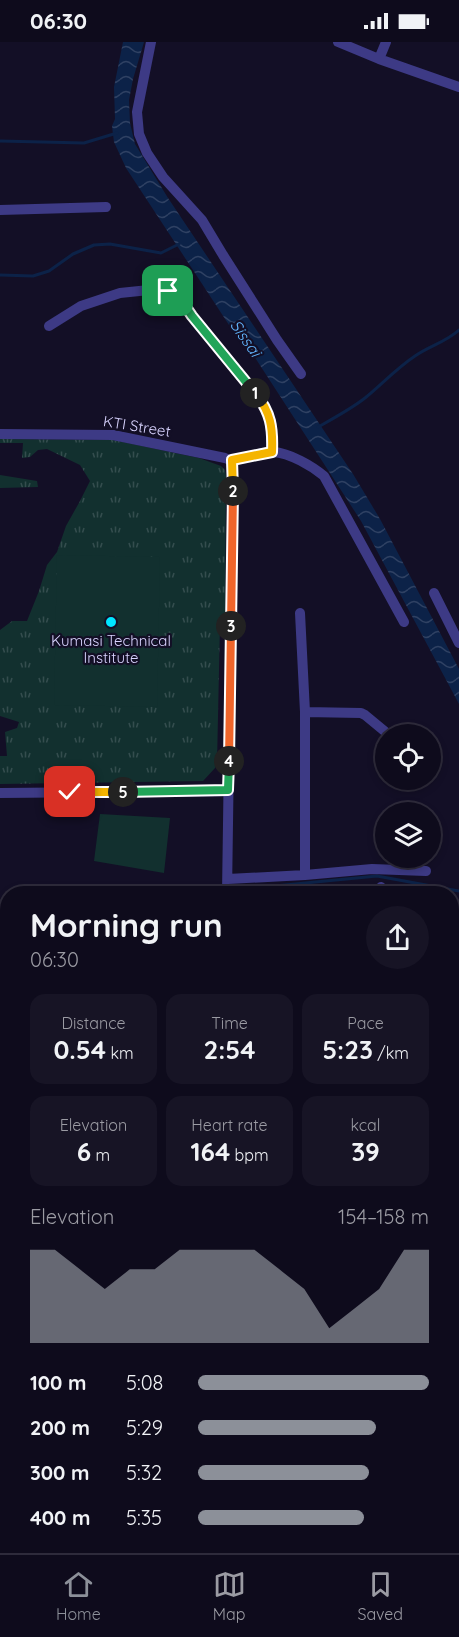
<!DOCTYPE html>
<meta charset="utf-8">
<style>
body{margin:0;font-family:Quicksand,sans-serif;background:#171425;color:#f1f3f6;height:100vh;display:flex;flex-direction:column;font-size:22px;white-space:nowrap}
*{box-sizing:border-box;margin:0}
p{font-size:20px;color:#9b9ba3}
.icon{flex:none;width:33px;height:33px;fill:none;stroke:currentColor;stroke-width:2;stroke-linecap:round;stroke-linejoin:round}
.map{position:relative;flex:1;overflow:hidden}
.drawer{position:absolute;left:0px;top:844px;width:459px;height:668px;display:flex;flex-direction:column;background:#0e0b1c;border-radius:24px 24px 0 0;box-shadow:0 3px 9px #0003,0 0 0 2px #2e2b3b}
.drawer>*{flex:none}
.controls{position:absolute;left:375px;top:682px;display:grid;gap:12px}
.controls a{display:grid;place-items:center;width:66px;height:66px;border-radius:50%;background:#0e0b1c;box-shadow:0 3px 9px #0003,0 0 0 2px #2e2b3b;font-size:30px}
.pin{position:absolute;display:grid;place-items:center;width:51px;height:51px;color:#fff;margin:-26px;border-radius:12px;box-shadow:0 3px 9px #0006}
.km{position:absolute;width:30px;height:30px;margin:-15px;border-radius:50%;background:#222;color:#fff;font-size:16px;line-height:30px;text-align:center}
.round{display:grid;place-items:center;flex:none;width:63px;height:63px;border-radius:32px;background:#171425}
.head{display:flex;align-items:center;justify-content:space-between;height:102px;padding:0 30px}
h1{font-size:33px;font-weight:700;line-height:45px}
.figures{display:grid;grid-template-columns:repeat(3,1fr);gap:9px;height:102px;padding:6px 30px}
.figures div{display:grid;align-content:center;border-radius:15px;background:#171425;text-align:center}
.figures b{font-size:26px;font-weight:700}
.figures small{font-size:16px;font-weight:400}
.figures p{font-size:16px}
.chart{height:168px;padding:12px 30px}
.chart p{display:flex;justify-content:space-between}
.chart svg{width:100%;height:108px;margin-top:6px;fill:#8c9099;opacity:.7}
ul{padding:0 30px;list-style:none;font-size:20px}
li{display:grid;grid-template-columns:96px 72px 1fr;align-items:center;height:45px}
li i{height:15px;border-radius:8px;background:#8c9099}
.status{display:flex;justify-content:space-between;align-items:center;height:42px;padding:0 30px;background:#0e0b1c;direction:ltr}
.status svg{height:16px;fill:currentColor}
.tab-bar{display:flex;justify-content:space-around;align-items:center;height:84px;border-top:2px solid #2e2b3b;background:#0e0b1c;font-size:16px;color:#9b9ba3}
.tab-bar a{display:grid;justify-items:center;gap:3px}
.tab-bar .on{color:#8c9099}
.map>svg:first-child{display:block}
.grass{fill:url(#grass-tufts)}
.pitch{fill:#12302f}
.water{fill:url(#water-waves)}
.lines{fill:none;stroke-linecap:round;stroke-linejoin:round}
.stream{stroke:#0c2248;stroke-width:3}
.minor{stroke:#3d3a85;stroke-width:10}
.secondary{stroke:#6f6bff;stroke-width:14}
.split-1-casing{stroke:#fff;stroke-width:12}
.split-2-casing{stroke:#fff;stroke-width:12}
.split-3-casing{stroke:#fff;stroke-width:12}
.split-4-casing{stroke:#fff;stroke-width:12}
.split-5-casing{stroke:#fff;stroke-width:12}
.split-6-casing{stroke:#fff;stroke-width:12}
.split-1{stroke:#22a559;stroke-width:8}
.split-2{stroke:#f5b400;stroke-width:8}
.split-3{stroke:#f0652b;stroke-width:8}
.split-4{stroke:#f0652b;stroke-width:8}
.split-5{stroke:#22a559;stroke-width:8}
.split-6{stroke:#f5b400;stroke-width:8}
.poi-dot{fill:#00e5ff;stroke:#130f26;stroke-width:2}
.labels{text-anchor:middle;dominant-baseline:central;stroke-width:4.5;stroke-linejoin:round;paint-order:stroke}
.street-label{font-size:15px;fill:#d9d4ff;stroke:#130f26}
.poi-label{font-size:15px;fill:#d9d4ff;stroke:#130f26}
.water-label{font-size:16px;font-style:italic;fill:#62b6ff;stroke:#130f26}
</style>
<div class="status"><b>06:30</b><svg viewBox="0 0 49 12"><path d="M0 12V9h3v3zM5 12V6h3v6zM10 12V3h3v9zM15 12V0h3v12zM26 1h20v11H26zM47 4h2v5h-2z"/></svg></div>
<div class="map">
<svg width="459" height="1511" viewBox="0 0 459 1511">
<defs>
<pattern id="grass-tufts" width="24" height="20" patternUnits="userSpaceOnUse" patternTransform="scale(1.5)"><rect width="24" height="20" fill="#12302f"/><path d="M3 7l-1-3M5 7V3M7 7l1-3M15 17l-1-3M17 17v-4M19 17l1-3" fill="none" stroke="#344d4e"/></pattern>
<pattern id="water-waves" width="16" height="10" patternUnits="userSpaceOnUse" patternTransform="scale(1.5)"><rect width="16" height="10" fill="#0c2248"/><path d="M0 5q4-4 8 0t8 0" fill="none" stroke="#2f4163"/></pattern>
</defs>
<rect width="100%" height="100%" fill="#130f26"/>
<path class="grass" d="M0 397 113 398 199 416 221 424 225 428 226 434 225 582H220L217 720 215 726 203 739 0 742V714H7L5 690 17 686 19 680 0 674V588L12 579H27L39 549 47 523 57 510 66 484 80 459 90 439 80 423 47 407 38 408 30 415 22 416 23 401H0Z
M0 433 37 439 38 445 0 446Z"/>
<path class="pitch" d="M57 513 160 515 157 665 54 663Z
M100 772 170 776 164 831 94 819Z"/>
<path class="water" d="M123 0H144L133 37 129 58 130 81 135 102 168 156 353 432 380 477 459 627V662L361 479 243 297 231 286 126 126 114 100 112 84 115 77 114 45Z"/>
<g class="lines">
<path class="stream" d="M0 99 84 101 117 91
M0 233 33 234 49 229 73 212 94 203 110 202 161 211 179 202
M318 385C334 376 351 367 365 356 382 342 397 326 415 314 429 304 446 300 459 288
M234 848 377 834 459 849
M0 914 8 915"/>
<path class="minor" d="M151 0 137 70 139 92 147 111 163 135 202 178 223 213 277 298 301 332
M338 0 379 17 459 45
M379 17 386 0
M0 168 106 165
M49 284 81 264 120 251 149 248 168 249 179 255 192 274 263 361 271 380 272 410
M0 392 113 393 225 416 232 419
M232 419C244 416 260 410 273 410 290 411 312 424 324 434L404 580
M434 551 459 601
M300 571 305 670V833
M305 670 361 671 365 673 388 692
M0 751 228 749
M228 837 305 833 372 827 426 829
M227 852 233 431 232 419
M380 852 381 845
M452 960 459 961
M0 977 8 978
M452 1039 459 1040
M0 1240H8
M452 1435 459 1434
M0 1445H8
M116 1511V1504"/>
<path class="secondary" d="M0 1108 8 1109
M0 1123 8 1124
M452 1159H459
M452 1171 459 1172"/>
</g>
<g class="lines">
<g class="split-1-casing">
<path id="split-1" d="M168 249 179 255 192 274 255 351"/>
</g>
<g class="split-2-casing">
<path id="split-2" d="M233 449 232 418 272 410C273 386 271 370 255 351"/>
</g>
<g class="split-3-casing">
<path id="split-3" d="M231 584 233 449"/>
</g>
<g class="split-4-casing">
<path id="split-4" d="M229 719 231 584"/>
</g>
<g class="split-5-casing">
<path id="split-5" d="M123 750 228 748 229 719"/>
</g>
<g class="split-6-casing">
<path id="split-6" d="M70 750H123"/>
</g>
<use href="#split-1" class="split-1"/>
<use href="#split-2" class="split-2"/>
<use href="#split-3" class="split-3"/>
<use href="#split-4" class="split-4"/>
<use href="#split-5" class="split-5"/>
<use href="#split-6" class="split-6"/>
</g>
<circle class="poi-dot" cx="111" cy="580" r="6"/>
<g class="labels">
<g class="street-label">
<text transform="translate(137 384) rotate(9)">KTI Street</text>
</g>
<g class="poi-label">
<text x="111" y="598">Kumasi Technical<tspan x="111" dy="17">Institute</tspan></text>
</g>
<g class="water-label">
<text transform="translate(246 296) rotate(55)">Sissai</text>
</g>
</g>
</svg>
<div class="controls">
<a><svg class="icon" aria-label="locate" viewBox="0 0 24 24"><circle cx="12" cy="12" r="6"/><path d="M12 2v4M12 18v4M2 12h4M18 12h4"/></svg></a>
<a><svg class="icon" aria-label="layers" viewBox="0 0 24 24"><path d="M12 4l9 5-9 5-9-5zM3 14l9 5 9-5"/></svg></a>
</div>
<div class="pin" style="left:168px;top:249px;background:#1e9e55"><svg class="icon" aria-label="arrive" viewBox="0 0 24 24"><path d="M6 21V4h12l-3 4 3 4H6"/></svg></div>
<div class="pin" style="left:70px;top:750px;background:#d93025"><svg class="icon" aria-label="check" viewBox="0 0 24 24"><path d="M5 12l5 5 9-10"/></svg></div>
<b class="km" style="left:255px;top:351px">1</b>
<b class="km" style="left:233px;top:449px">2</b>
<b class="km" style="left:231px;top:584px">3</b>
<b class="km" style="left:229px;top:719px">4</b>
<b class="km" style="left:123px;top:750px">5</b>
<section class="drawer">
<div class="head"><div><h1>Morning run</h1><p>06:30</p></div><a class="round"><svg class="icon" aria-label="share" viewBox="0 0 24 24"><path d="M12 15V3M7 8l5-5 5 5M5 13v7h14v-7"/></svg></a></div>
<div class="figures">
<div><p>Distance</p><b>0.54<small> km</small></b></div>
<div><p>Time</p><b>2:54</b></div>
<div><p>Pace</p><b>5:23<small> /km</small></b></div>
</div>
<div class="figures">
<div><p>Elevation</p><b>6<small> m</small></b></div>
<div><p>Heart rate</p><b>164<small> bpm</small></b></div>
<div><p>kcal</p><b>39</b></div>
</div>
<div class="chart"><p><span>Elevation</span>154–158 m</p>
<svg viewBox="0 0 160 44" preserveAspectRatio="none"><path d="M0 44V6L10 6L20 14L30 22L40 14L50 14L60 6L70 6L80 6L90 6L100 14L110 22L120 38L130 30L140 22L150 6L160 6V44z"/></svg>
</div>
<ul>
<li><b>100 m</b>5:08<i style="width:100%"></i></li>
<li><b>200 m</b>5:29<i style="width:77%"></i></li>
<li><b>300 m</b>5:32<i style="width:74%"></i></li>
<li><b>400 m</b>5:35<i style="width:72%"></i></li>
</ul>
</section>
</div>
<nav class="tab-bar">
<a class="on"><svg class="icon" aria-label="home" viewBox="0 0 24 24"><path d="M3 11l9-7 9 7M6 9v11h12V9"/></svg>Home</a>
<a><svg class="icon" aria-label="map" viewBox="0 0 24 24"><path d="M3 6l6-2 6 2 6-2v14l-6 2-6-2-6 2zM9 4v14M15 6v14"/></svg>Map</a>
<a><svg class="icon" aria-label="saved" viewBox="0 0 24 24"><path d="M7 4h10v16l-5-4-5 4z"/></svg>Saved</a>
</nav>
